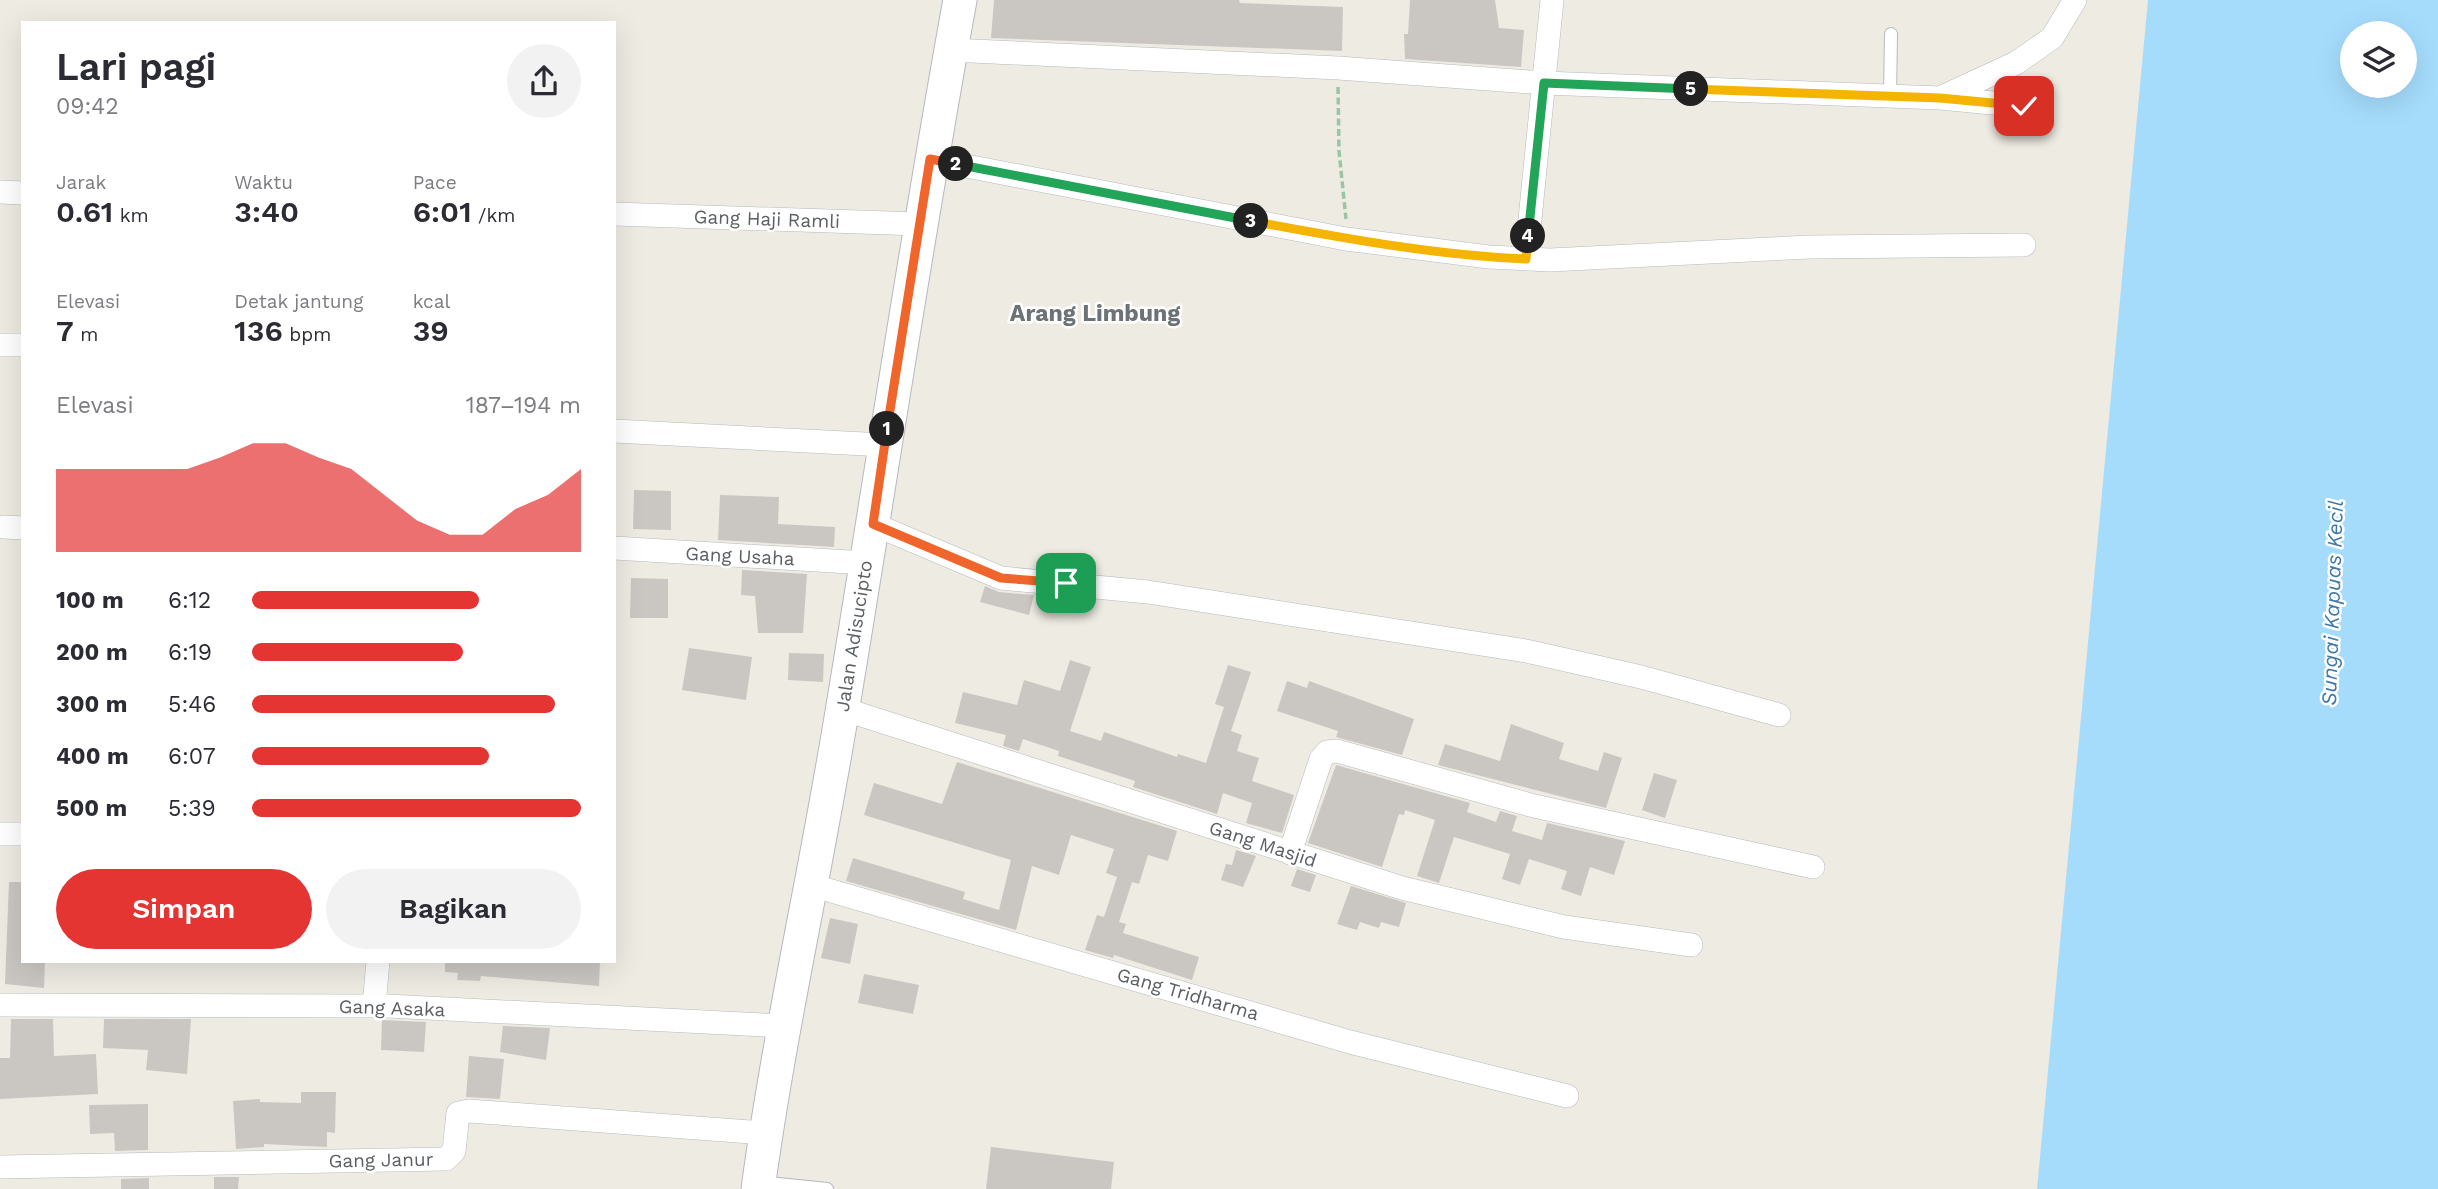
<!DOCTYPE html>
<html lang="id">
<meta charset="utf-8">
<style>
body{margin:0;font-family:"Work Sans",sans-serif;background:#f2f2f3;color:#2b2b33;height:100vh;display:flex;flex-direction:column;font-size:26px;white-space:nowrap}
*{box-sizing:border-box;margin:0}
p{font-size:23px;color:#7c7c81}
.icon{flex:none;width:38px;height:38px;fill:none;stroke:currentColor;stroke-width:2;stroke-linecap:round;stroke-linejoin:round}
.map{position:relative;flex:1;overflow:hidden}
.panel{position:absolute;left:21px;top:21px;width:595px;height:942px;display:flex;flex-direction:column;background:#fff;border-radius:0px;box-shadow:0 7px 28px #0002}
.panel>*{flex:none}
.controls{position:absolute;left:2340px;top:21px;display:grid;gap:14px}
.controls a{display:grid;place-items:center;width:77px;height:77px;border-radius:50%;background:#fff;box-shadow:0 7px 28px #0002;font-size:35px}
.pin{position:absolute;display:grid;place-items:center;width:60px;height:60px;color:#fff;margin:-30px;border-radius:14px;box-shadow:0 4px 10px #0006}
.km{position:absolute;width:35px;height:35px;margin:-18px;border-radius:50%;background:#222;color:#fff;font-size:19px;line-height:35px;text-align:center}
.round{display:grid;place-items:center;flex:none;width:74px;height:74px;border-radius:37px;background:#f2f2f3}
.headline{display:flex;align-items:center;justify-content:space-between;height:119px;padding:0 35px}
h1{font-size:38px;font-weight:600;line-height:52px}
.stats{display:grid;grid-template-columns:repeat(3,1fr);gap:10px;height:119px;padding:7px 35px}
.stats div{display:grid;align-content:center}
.stats b{font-size:30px;font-weight:600}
.stats small{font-size:19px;font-weight:400}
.stats p{font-size:19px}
.chart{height:196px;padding:14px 35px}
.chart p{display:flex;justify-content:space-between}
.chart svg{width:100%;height:126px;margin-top:7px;fill:#e43533;opacity:.7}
.button{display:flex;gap:14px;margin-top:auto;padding:14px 35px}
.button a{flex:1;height:80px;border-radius:42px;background:#e43533;color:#fff;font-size:28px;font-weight:600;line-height:80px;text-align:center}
.button a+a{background:#f2f2f3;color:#2b2b33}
ul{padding:0 35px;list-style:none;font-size:23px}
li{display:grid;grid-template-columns:112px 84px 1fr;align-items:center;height:52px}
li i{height:18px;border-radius:9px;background:#e43533}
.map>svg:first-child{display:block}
.water{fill:#a5dcfc;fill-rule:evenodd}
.building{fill:#cac7c3}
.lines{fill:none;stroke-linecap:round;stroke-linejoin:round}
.service-casing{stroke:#b6b9bd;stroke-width:14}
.minor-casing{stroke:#b6b9bd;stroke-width:24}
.secondary-casing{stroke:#b5b8bd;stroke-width:35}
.path{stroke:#9ac5a4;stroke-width:3.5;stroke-dasharray:7 3.5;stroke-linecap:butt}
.service{stroke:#fff;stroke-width:12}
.minor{stroke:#fff;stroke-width:23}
.secondary{stroke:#fff;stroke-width:33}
.split-1-casing{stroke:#fff;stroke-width:14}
.split-2-casing{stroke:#fff;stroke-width:14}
.split-3-casing{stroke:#fff;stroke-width:14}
.split-4-casing{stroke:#fff;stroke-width:14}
.split-5-casing{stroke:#fff;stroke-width:14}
.split-6-casing{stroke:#fff;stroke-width:14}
.split-1{stroke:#f0652b;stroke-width:9}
.split-2{stroke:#f0652b;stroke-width:9}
.split-3{stroke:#22a559;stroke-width:9}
.split-4{stroke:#f5b400;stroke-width:9}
.split-5{stroke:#22a559;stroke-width:9}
.split-6{stroke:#f5b400;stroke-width:9}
.labels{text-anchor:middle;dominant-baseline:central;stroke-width:5;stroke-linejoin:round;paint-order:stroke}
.street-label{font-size:19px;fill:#5b6064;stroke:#fff}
.water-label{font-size:21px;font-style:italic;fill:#4078a5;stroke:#fff}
.quarter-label{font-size:23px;font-weight:bold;fill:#6c7275;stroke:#fff}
</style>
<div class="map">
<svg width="2438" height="1189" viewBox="0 0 2438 1189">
<rect width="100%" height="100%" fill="#eeebe3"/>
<path class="water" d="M2148 0H2438V1189H2037ZM2352 33H2404V86H2352Z"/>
<path class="building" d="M994 0H1239L1240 3 1343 7 1342 51 991 38Z
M1410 0H1495L1499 28 1524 30 1521 67 1405 59 1404 34H1408Z
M634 490 671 491V530L633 529Z
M720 495 779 497 778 524 835 527 834 547 718 540Z
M742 570 807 574 803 633H758L755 596 741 595Z
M631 578 668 579V618H630Z
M985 586 999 592 1034 595 1029 615 980 602Z
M689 648 752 657 746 700 682 690Z
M789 653 824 654 823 682 788 680Z
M1070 660 1091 667 1070 731 1101 741 1104 732 1177 757 1178 754 1206 763 1224 707 1215 704 1228 665 1251 672 1231 731 1242 735 1237 751 1259 758 1252 781 1294 795 1282 833 1246 823 1252 803 1223 793 1217 814 1133 787 1135 781 1058 756 1059 751 1023 739 1019 751 1003 746 1006 735 955 723 963 692 1017 705 1024 680 1060 691Z
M1287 681 1307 688 1309 681 1414 719 1402 755 1336 737 1338 731 1277 711Z
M1511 724 1564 743 1559 759 1598 771 1604 752 1622 758 1606 808 1438 765 1445 744 1500 761Z
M957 762 1177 831 1168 861 1148 855 1139 884 1132 882 1119 922 1126 924 1123 933 1199 957 1192 980 1114 955 1113 958 1085 950 1097 915 1104 917 1117 877 1106 873 1114 849 1071 835 1059 875 1032 866 1016 930 846 881 853 858 965 892 963 899 999 910 1011 860 864 815 874 783 942 804Z
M1336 765 1470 803 1467 812 1496 822 1500 811 1517 816 1512 831 1542 840 1547 823 1625 841 1614 875 1590 867 1581 896 1561 889 1567 871 1529 859 1520 885 1502 879 1510 854 1454 837 1439 883 1417 876 1435 820 1405 810 1404 815 1399 814 1382 867 1308 843Z
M1654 773 1677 780 1665 818 1642 810Z
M1236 850 1256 856 1243 887 1221 880 1226 864 1232 865Z
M1297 869 1316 875 1310 892 1291 886Z
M9 882H23V961H45L44 988 5 984Z
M1351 886 1406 903 1399 927 1381 922 1379 928 1360 922 1357 930 1337 924Z
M830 918 858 924 850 964 821 958Z
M445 961H600L599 986 481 976 480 981 457 980 458 973 445 972Z
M864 974 919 985 913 1014 858 1003Z
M11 1019H53L54 1056 96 1054 98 1094 0 1099V1058H10Z
M104 1019H191L187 1074 146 1070 148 1050 103 1048Z
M382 1020 426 1022 424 1052 381 1050Z
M503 1026 550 1028 546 1060 500 1052Z
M469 1056 504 1059 500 1099 466 1097Z
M301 1092H336L335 1133 327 1132V1147L264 1144V1147L236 1149 233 1101 260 1099V1102L301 1103Z
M148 1104V1150L115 1151 114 1133 90 1134 89 1105Z
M991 1147 1114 1162 1111 1189H986Z
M214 1177H239L238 1189H214Z
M149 1178V1189H121V1179Z"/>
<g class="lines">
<g class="service-casing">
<path id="service" d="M1890 97 1891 34
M759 1182 827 1189"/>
</g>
<g class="minor-casing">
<path id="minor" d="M951 50 1338 68 1544 83 1940 98 2016 63 2052 38 2075 0
M1940 98 2024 106
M930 159 1346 239 1489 257 1550 260 1810 247 2024 245
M0 192 23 193
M614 214 920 224
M1526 259 1552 0
M0 345H23
M614 431 885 445
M873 524 1001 578 1148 592 1526 651 1641 677 1779 715
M4 527 23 528
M614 548 866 563
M843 709 1402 888 1564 927 1691 945
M0 834H23
M1290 853 1321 759 1327 752 1337 751 1534 806 1813 867
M811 885 1350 1042 1567 1096
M0 1005 388 1006 783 1026
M374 1006 378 961
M0 1167 446 1159 454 1151 458 1113 469 1111 765 1133"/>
</g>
<g class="secondary-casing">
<path id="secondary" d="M758 1189C780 1027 817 867 843 706 882 470 917 235 960 0"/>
</g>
<path class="path" d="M1338 87 1339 151 1346 219"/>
<use href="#service" class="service"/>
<use href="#minor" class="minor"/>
<use href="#secondary" class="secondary"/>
</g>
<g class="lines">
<g class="split-1-casing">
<path id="split-1" d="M887 429 873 524 1001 578 1066 583"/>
</g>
<g class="split-2-casing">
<path id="split-2" d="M887 429 930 159 956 164"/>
</g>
<g class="split-3-casing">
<path id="split-3" d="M956 164 1251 221"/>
</g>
<g class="split-4-casing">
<path id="split-4" d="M1251 221C1342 238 1434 255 1526 259L1528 236"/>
</g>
<g class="split-5-casing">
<path id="split-5" d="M1528 236 1544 83 1691 89"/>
</g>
<g class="split-6-casing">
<path id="split-6" d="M1691 89 1940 98 2024 106"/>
</g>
<use href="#split-1" class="split-1"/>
<use href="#split-2" class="split-2"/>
<use href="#split-3" class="split-3"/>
<use href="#split-4" class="split-4"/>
<use href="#split-5" class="split-5"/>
<use href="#split-6" class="split-6"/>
</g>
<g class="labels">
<g class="street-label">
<text transform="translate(767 219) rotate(2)">Gang Haji Ramli</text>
<text transform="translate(740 556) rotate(3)">Gang Usaha</text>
<text transform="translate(854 636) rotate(-81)">Jalan Adisucipto</text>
<text transform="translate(1263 844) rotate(18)">Gang Masjid</text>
<text transform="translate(1188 994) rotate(16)">Gang Tridharma</text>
<text transform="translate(392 1008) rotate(2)">Gang Asaka</text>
<text transform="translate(381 1160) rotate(-1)">Gang Janur</text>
</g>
<g class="water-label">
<text transform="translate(2332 603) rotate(-88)">Sungai Kapuas Kecil</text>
</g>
<g class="quarter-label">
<text x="1095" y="313">Arang Limbung</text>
</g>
</g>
</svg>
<div class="controls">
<a><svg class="icon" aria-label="layers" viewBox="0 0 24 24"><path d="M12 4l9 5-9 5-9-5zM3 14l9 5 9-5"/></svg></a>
</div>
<div class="pin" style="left:1066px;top:583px;background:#1e9e55"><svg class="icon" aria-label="arrive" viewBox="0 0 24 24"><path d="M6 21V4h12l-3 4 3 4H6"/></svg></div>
<div class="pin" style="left:2024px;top:106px;background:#d93025"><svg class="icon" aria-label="check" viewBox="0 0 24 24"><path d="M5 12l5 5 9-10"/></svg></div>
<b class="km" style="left:887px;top:429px">1</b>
<b class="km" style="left:956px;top:164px">2</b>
<b class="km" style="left:1251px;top:221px">3</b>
<b class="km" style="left:1528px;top:236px">4</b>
<b class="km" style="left:1691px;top:89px">5</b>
<section class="panel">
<div class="headline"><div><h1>Lari pagi</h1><p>09:42</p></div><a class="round"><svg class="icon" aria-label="share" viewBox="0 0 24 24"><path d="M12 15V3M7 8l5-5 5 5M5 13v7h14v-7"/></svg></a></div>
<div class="stats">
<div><p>Jarak</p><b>0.61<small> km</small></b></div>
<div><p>Waktu</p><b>3:40</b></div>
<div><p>Pace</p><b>6:01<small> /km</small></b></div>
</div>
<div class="stats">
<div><p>Elevasi</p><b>7<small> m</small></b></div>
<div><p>Detak jantung</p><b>136<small> bpm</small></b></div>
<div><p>kcal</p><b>39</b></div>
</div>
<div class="chart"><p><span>Elevasi</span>187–194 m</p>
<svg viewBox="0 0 160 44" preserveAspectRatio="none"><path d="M0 44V15L10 15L20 15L30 15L40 15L50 11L60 6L70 6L80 11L90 15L100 24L110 33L120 38L130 38L140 29L150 24L160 15V44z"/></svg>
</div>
<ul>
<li><b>100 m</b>6:12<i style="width:69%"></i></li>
<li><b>200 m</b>6:19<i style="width:64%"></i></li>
<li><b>300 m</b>5:46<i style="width:92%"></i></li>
<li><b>400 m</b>6:07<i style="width:72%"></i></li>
<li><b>500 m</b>5:39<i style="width:100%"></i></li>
</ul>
<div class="button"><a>Simpan</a><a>Bagikan</a></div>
</section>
</div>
